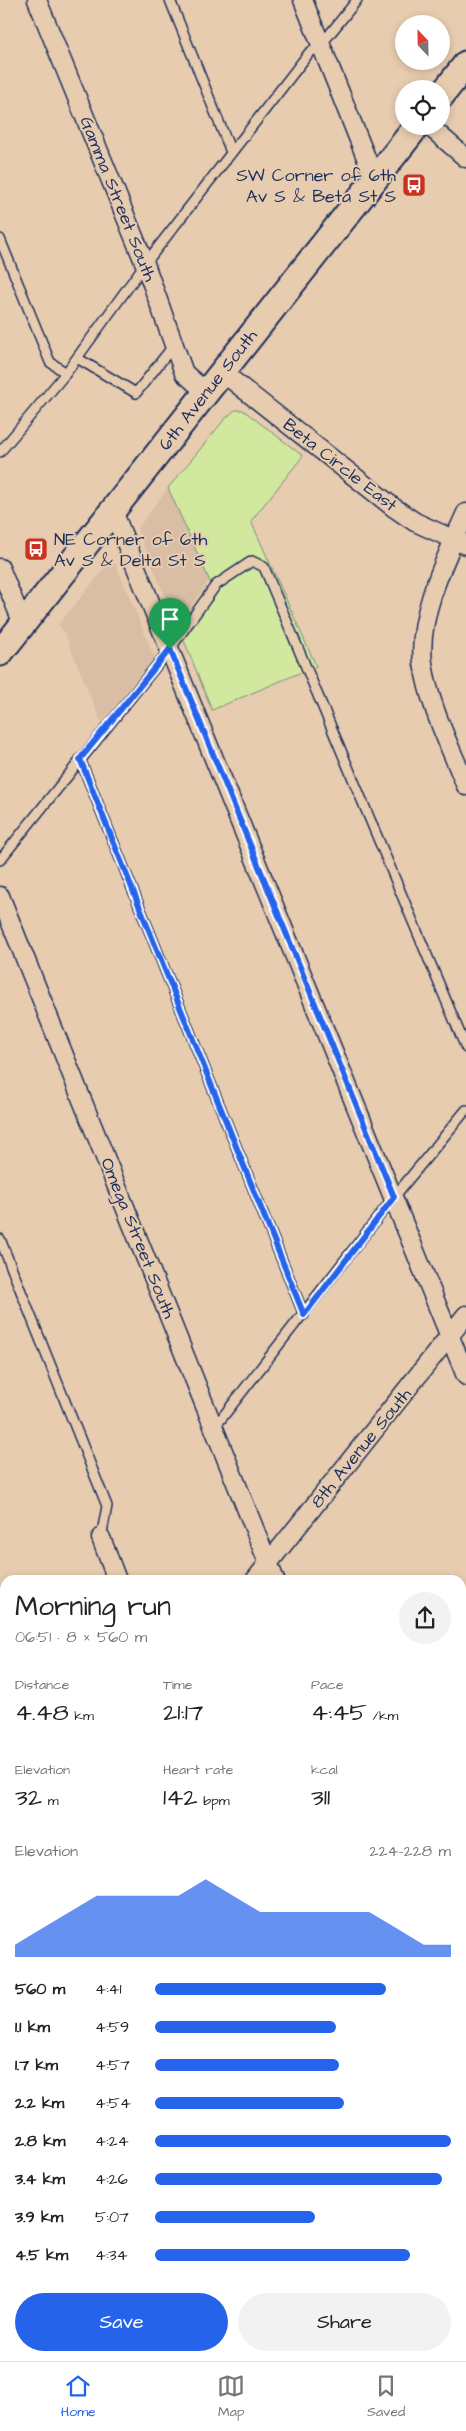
<!DOCTYPE html>
<meta charset="utf-8">
<style>
body{margin:0;font-family:"Architects Daughter",sans-serif;background:#f2f2f2;color:#222;height:100vh;display:flex;flex-direction:column;font-size:19px;white-space:nowrap}
*{box-sizing:border-box;margin:0}
p{font-size:16px;color:#767676}
.icon{flex:none;width:28px;height:28px;fill:none;stroke:currentColor;stroke-width:2;stroke-linecap:round;stroke-linejoin:round}
.map{position:relative;flex:1;overflow:hidden}
.panel{position:absolute;left:0px;top:1575px;width:466px;height:786px;display:flex;flex-direction:column;background:#fff;border-radius:15px 15px 0 0;box-shadow:0 2px 8px #0003}
.panel>*{flex:none}
.needle{width:32px;rotate:338deg}
.fabs{position:absolute;left:395px;top:15px;display:grid;gap:10px}
.fabs a{display:grid;place-items:center;width:55px;height:55px;border-radius:50%;background:#fff;box-shadow:0 2px 8px #0003;font-size:25px}
.pin{position:absolute;display:grid;place-items:center;width:42px;height:42px;color:#fff;margin:-51px -21px;border-radius:50% 50% 50% 0;rotate:-45deg;box-shadow:0 0 5px #0007}
.pin .icon{rotate:45deg}
.round{display:grid;place-items:center;flex:none;width:52px;height:52px;border-radius:26px;background:#f2f2f2}
.summary{display:flex;align-items:center;justify-content:space-between;height:85px;padding:0 15px}
h1{font-size:28px;font-weight:600;line-height:38px}
.stats{display:grid;grid-template-columns:repeat(3,1fr);gap:8px;height:85px;padding:5px 15px}
.stats div{display:grid;align-content:center}
.stats b{font-size:25px;font-weight:600}
.stats small{font-size:14px;font-weight:400}
.stats p{font-size:14px}
.chart{height:140px;padding:10px 15px}
.chart p{display:flex;justify-content:space-between}
.chart svg{width:100%;height:90px;margin-top:5px;fill:#2563eb;opacity:.7}
.action{display:flex;gap:10px;margin-top:auto;padding:10px 15px}
.action a{flex:1;height:58px;border-radius:30px;background:#2563eb;color:#fff;font-size:20px;font-weight:600;line-height:58px;text-align:center}
.action a+a{background:#f2f2f2;color:#222}
ul{padding:0 15px;list-style:none;font-size:16px}
li{display:grid;grid-template-columns:80px 60px 1fr;align-items:center;height:38px}
li i{height:12px;border-radius:6px;background:#2563eb}
.tabs{display:flex;justify-content:space-around;align-items:center;height:70px;border-top:1px solid #e0e0e0;background:#fff;font-size:14px;color:#767676}
.tabs a{display:grid;justify-items:center;gap:2px}
.tabs .current{color:#2563eb}
.map>svg:first-child{display:block}
.built{fill:#d9bda5}
.green{fill:#d1e89e;stroke:#768c7e}
.lines{fill:none;stroke-linecap:round;stroke-linejoin:round}
.service-casing{stroke:#1b2f5e;stroke-width:12}
.minor-casing{stroke:#1b2f5e;stroke-width:21}
.secondary-casing{stroke:#1b2f5e;stroke-width:29}
.service{stroke:#e8ccaf;stroke-width:9}
.minor{stroke:#e8ccaf;stroke-width:18}
.secondary{stroke:#e8ccaf;stroke-width:25}
.route-casing{stroke:#fff;stroke-width:10}
.route{stroke:#2563eb;stroke-width:6}
.labels{text-anchor:middle;dominant-baseline:central;stroke-width:4;stroke-linejoin:round;paint-order:stroke}
.poi-label{font-size:18px;fill:#1b2f5e;stroke:#e8ccaf;text-anchor:end}
.street-label{font-size:18px;fill:#1b2f5e;stroke:#e8ccaf}
</style>
<div class="map">
<svg width="466" height="2361" viewBox="0 0 466 2361">
<rect width="100%" height="100%" fill="#e8ccaf"/>
<filter id="ink" filterUnits="userSpaceOnUse"><feTurbulence type="fractalNoise" baseFrequency=".02" numOctaves="2"/><feDisplacementMap in="SourceGraphic" scale="10" xChannelSelector="R" yChannelSelector="G"/><feConvolveMatrix kernelMatrix="1 2 1 2 8 2 1 2 1" color-interpolation-filters="sRGB"/></filter>
<g filter="url(#ink)">
<path class="built" d="M168 488 209 580 178 626 137 529Z
M110 562 116 565 155 659 101 722 64 632 58 625Z"/>
<path class="green" d="M235 410H243L303 456 251 521 316 666 212 710 183 638 216 595 168 488 225 419Z"/>
<g class="lines">
<g class="service-casing">
<path id="service" d="M170 0 231 152
M0 239 50 362 66 373
M77 358 136 393 174 345
M0 452 66 373 145 264 309 53 321 45 357 0
M80 759 304 1315
M0 860 170 649 216 585 252 561 264 567 466 1048
M0 1239 107 1506 101 1538
M214 1428 394 1197 466 1110
M461 1652 466 1663
M0 1962 5 1960
M0 2246 5 2244
M461 2250 466 2262
M256 2356 258 2361"/>
</g>
<g class="minor-casing">
<path id="minor" d="M37 0 145 264 184 373 206 392
M303 0 375 180
M429 126 466 158
M222 372 393 507 415 522 466 545
M113 511 466 1376
M466 513C447 556 417 614 423 663 429 705 450 746 466 786
M0 568 23 624
M0 896 275 1580
M101 1538 117 1580
M255 1580 466 1315
M461 1648 466 1646
M0 1683 5 1687
M0 1821 5 1820
M461 1928 466 1926
M461 1954 466 1966
M0 2107 5 2105
M382 2356 384 2361
M70 2361 83 2356"/>
</g>
<g class="secondary-casing">
<path id="secondary" d="M441 96 466 64
M0 653 417 126"/>
</g>
<use href="#service" class="service"/>
<use href="#minor" class="minor"/>
<use href="#secondary" class="secondary"/>
</g>
</g>
<g class="lines" filter="url(#ink)">
<g class="route-casing">
<path id="route" d="M170 649 394 1197 304 1315 80 759Z"/>
</g>
<use href="#route" class="route"/>
</g>
<defs>
<g id="bus-square" transform="scale(1.25)"><rect x="-9" y="-9" width="18" height="18" rx="4" fill="#c8321e" stroke="#e8ccaf"/><path d="M-5-6H5V4H4V6H2V4H-2V6H-4V4H-5ZM-3.5-4V0h7V-4ZM-3.5 1.2v1.5H-2V1.2ZM2 1.2v1.5H3.5V1.2Z" fill="#fff"/></g>
</defs>
<g fill-rule="evenodd">
<use href="#bus-square" x="414" y="185"/>
<use href="#bus-square" x="36" y="549"/>
</g>
<g class="labels">
<g class="poi-label">
<text x="396" y="175">SW Corner of 6th<tspan x="396" dy="21">Av S &amp; Beta St S</tspan></text>
<text x="54" y="539" text-anchor="start">NE Corner of 6th<tspan x="54" dy="21">Av S &amp; Delta St S</tspan></text>
</g>
<g class="street-label">
<text transform="translate(118 199) rotate(68)">Gamma Street South</text>
<text transform="translate(208 390) rotate(-52)">6th Avenue South</text>
<text transform="translate(340 465) rotate(38)">Beta Circle East</text>
<text transform="translate(138 1238) rotate(68)">Omega Street South</text>
<text transform="translate(361 1448) rotate(-51)">8th Avenue South</text>
</g>
</g>
</svg>
<div class="fabs">
<a><svg class="needle" viewBox="-14 -14 28 28"><path d="M0-13l5 13h-10z" fill="#e53935"/><path d="M0 13l5-13h-10z" fill="#767676"/></svg></a>
<a><svg class="icon" aria-label="locate" viewBox="0 0 24 24"><circle cx="12" cy="12" r="6"/><path d="M12 2v4M12 18v4M2 12h4M18 12h4"/></svg></a>
</div>
<div class="pin" style="left:170px;top:649px;background:#1e9e55"><svg class="icon" aria-label="arrive" viewBox="0 0 24 24"><path d="M6 21V4h12l-3 4 3 4H6"/></svg></div>
<section class="panel">
<div class="summary"><div><h1>Morning run</h1><p>06:51 · 8 × 560 m</p></div><a class="round"><svg class="icon" aria-label="share" viewBox="0 0 24 24"><path d="M12 15V3M7 8l5-5 5 5M5 13v7h14v-7"/></svg></a></div>
<div class="stats">
<div><p>Distance</p><b>4.48<small> km</small></b></div>
<div><p>Time</p><b>21:17</b></div>
<div><p>Pace</p><b>4:45<small> /km</small></b></div>
</div>
<div class="stats">
<div><p>Elevation</p><b>32<small> m</small></b></div>
<div><p>Heart rate</p><b>142<small> bpm</small></b></div>
<div><p>kcal</p><b>311</b></div>
</div>
<div class="chart"><p><span>Elevation</span>224–228 m</p>
<svg viewBox="0 0 160 44" preserveAspectRatio="none"><path d="M0 44V38L10 30L20 22L30 14L40 14L50 14L60 14L70 6L80 14L90 22L100 22L110 22L120 22L130 22L140 30L150 38L160 38V44z"/></svg>
</div>
<ul>
<li><b>560 m</b>4:41<i style="width:78%"></i></li>
<li><b>1.1 km</b>4:59<i style="width:61%"></i></li>
<li><b>1.7 km</b>4:57<i style="width:62%"></i></li>
<li><b>2.2 km</b>4:54<i style="width:64%"></i></li>
<li><b>2.8 km</b>4:24<i style="width:100%"></i></li>
<li><b>3.4 km</b>4:26<i style="width:97%"></i></li>
<li><b>3.9 km</b>5:07<i style="width:54%"></i></li>
<li><b>4.5 km</b>4:34<i style="width:86%"></i></li>
</ul>
<div class="action"><a>Save</a><a>Share</a></div>
</section>
</div>
<nav class="tabs">
<a class="current"><svg class="icon" aria-label="home" viewBox="0 0 24 24"><path d="M3 11l9-7 9 7M6 9v11h12V9"/></svg>Home</a>
<a><svg class="icon" aria-label="map" viewBox="0 0 24 24"><path d="M3 6l6-2 6 2 6-2v14l-6 2-6-2-6 2zM9 4v14M15 6v14"/></svg>Map</a>
<a><svg class="icon" aria-label="saved" viewBox="0 0 24 24"><path d="M7 4h10v16l-5-4-5 4z"/></svg>Saved</a>
</nav>
